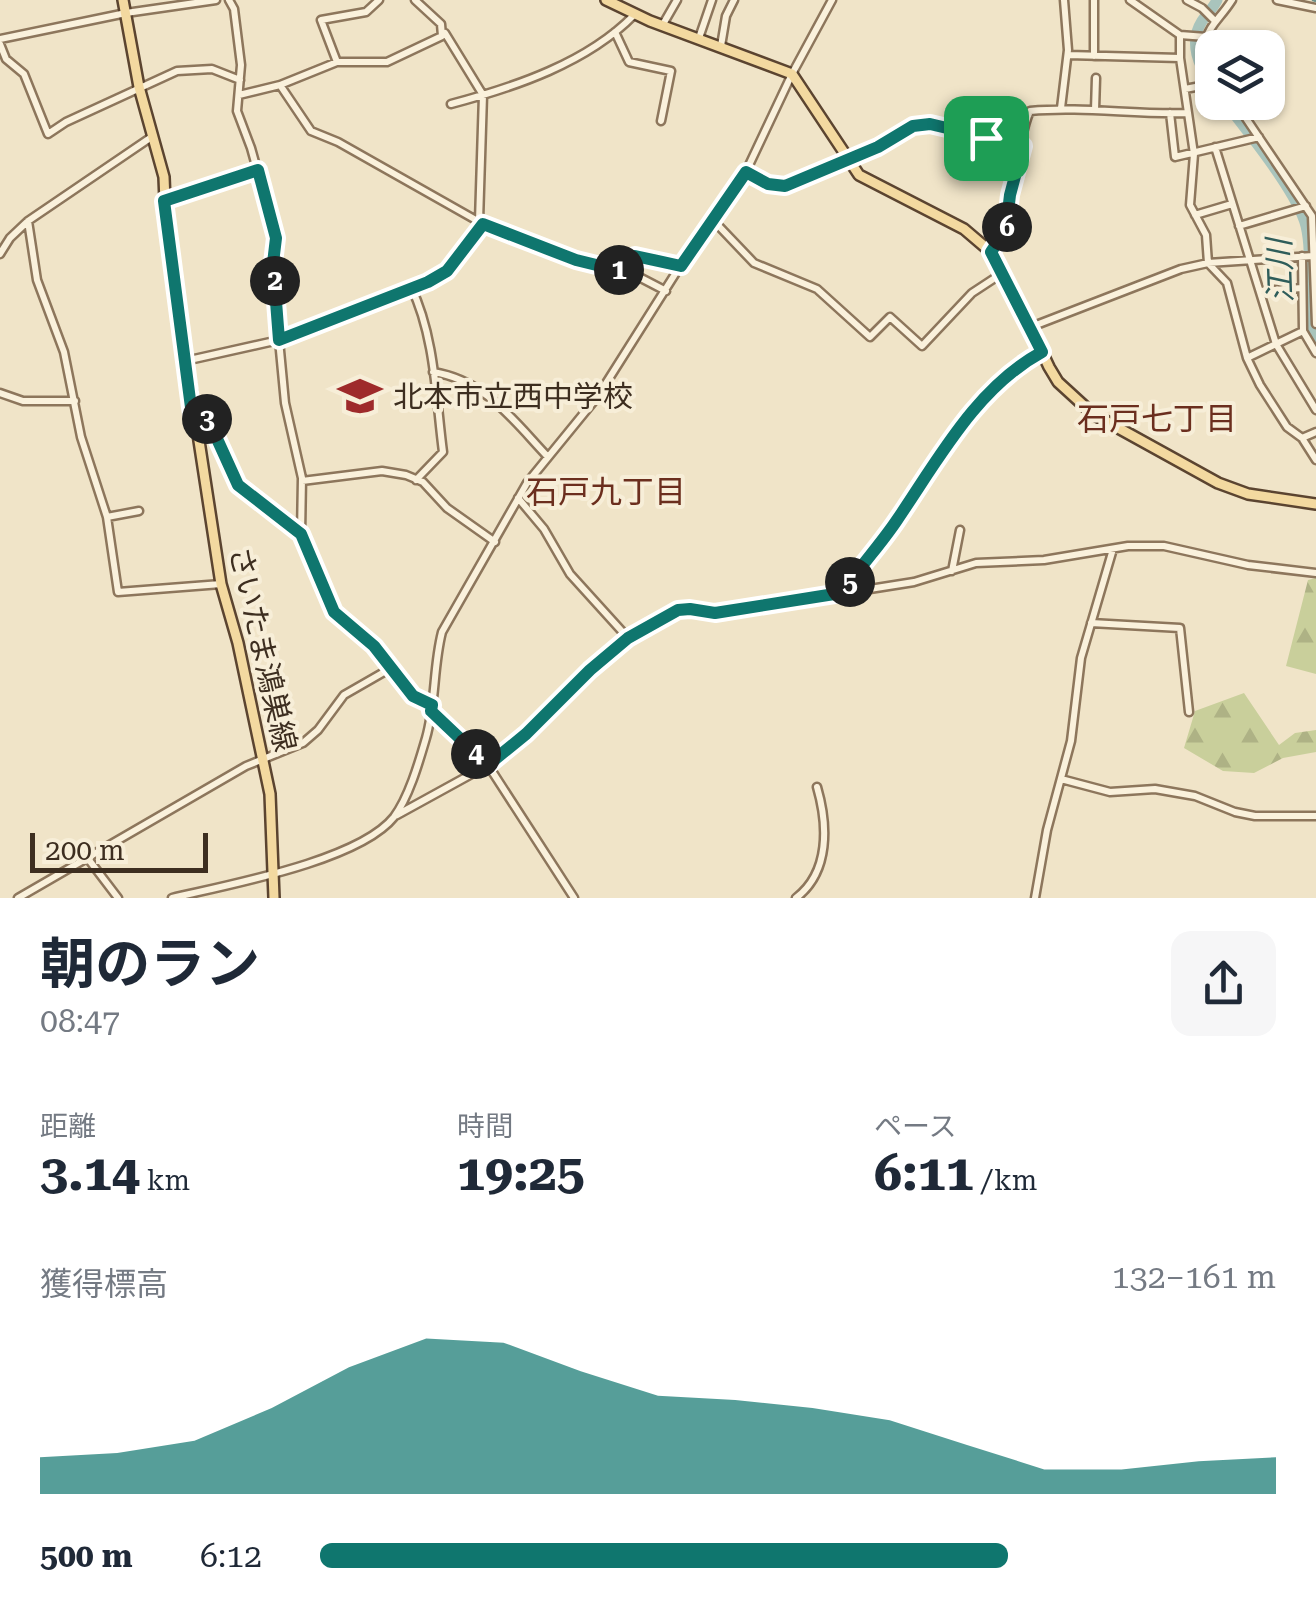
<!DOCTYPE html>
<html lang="ja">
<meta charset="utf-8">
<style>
body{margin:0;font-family:"Roboto Serif","Noto Sans JP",serif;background:#f6f6f7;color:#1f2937;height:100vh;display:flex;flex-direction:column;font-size:38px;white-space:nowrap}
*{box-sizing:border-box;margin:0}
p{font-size:32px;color:#747a83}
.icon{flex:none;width:55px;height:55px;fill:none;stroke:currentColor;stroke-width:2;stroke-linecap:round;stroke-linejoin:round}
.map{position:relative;height:898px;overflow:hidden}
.details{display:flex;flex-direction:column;background:#fff;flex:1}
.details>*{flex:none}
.controls{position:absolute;left:1195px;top:30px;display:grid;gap:20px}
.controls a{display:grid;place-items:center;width:90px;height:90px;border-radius:20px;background:#fff;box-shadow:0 2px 8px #0004;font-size:50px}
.scale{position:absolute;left:30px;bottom:25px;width:178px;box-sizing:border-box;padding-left:10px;border:5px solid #3d2e20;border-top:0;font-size:28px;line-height:35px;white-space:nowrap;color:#3d2e20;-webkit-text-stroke:8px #f7eed8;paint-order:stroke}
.pin{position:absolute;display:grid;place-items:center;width:85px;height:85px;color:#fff;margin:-42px;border-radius:20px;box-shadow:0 5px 15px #0006}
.km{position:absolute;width:50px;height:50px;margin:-25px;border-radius:50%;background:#222;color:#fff;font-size:28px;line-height:50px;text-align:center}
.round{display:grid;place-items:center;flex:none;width:105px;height:105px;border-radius:20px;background:#f6f6f7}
.overview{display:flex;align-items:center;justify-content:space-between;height:170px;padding:0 40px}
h1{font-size:55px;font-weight:700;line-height:75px}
.stats{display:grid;grid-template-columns:repeat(3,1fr);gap:15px;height:170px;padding:10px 40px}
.stats div{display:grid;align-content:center}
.stats b{font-size:50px;font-weight:700}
.stats small{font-size:28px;font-weight:400}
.stats p{font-size:28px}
.chart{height:280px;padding:20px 40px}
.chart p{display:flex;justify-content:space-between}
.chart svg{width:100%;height:180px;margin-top:10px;fill:#0f766e;opacity:.7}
ul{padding:0 40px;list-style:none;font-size:32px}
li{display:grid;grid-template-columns:160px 120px 1fr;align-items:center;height:75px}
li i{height:25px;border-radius:12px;background:#0f766e}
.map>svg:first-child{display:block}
.forest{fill:url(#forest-firs)}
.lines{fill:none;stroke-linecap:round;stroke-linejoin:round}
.stream{stroke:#6f938a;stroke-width:2.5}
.river{stroke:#a9c4bc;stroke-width:11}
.minor-casing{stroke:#8d765c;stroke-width:11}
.major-casing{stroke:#5b4430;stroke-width:14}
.minor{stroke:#faf1dc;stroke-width:6}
.major{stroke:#f3d9a0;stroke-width:9}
.route-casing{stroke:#fff;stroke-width:20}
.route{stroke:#0f766e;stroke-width:12}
.labels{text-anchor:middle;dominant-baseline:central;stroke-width:8;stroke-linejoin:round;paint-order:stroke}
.poi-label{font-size:30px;fill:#3d2e20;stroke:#f7eed8;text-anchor:start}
.street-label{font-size:30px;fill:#3d2e20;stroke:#f7eed8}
.water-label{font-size:32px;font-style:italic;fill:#2f5d5a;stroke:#f7eed8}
.neighbourhood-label{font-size:32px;fill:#6b2e1e;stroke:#f7eed8}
</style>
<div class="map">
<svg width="1316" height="898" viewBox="0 0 1316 898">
<defs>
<pattern id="forest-firs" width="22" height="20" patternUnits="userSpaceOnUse" patternTransform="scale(2.5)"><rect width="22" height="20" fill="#c9cf9b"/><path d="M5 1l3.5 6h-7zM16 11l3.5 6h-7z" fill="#aeb285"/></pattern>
</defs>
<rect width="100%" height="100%" fill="#f0e4c8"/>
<path class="forest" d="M1316 578V674L1286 666 1308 580Z
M1244 693 1279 745 1295 733 1316 730V752L1283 758 1254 773 1223 771 1184 748 1195 711Z"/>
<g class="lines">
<path class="stream" d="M1313 0 1316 1"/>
<path class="river" d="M1212 86C1199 66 1188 43 1202 21 1207 13 1213 9 1217 0
M1225 102C1247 131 1298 193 1306 226 1315 264 1301 305 1316 341"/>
<g class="minor-casing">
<path id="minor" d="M229 0 234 9 241 65 237 111 251 148 276 238 273 263 279 340 285 403 302 478 301 534 334 612 374 646 413 696 432 705
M1094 0V56
M1130 0 1180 35 1206 37
M1187 0 1202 8 1215 21
M1277 0 1316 8
M662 26 677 0
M615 32 629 62 671 71 661 121
M445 33 483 95 479 221
M1180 35V58L1194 154 1190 205 1206 235 1208 263 1227 283 1247 358 1260 385 1287 427 1302 438 1316 460
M699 38 712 0
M0 39 126 13 216 0
M0 44 6 59 24 74 48 134 66 122 177 71 212 69 240 80
M721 46 726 16 734 0
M1068 55 1180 58
M337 62 321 20 366 12 379 0
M1212 66C1197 30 1215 27 1232 0
M280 85 311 131 338 142 483 224 575 259 641 278 666 291
M1185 89 1206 85
M239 95 280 85 337 62H387L442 36 441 24 415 0
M1235 102 1312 216 1316 324
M451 104C515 87 587 63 634 15
M1061 108 1068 50 1064 0
M1095 110 1096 78
M1170 113 1175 157 1259 137
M1215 147 1276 344 1316 410
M746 172 768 184 785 187 878 147 913 127 929 124 1023 145
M165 200 258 170
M1195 215 1232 204
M713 220 754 263 817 289 870 337 890 317 922 346 972 293 1004 272
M28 221 37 280 64 352 81 437 107 517 118 592 221 584
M1239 226 1306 206
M991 252C1019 222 1013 149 1030 111 1083 106 1135 115 1188 113
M0 254 10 238 28 221 153 136
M1302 256 1303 331 1316 353
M621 271 635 256 681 265
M411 287C435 336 436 399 443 452L416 480
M1260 291 1302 288
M1031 327 1181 269 1208 263 1313 256
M1247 358 1303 331
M185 361 279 340 428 283 447 271 483 224
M433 372C485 380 513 420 548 457
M0 393 23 401H75
M194 415 207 419 238 485 301 534
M1302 438 1316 432
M302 481 382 471 406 475 423 482 447 508 495 542
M518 498 544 529 570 574 628 638
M107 517 139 511
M952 571 960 530
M847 591C856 564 881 544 896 521 907 506 914 489 924 474 954 430 995 377 1042 352
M1091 623 1180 628 1189 712
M431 711 488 765 574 898
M1061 779 1110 792 1155 789 1195 796 1235 812 1255 816H1316
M397 815 488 765 526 734 590 670 628 638 677 610 731 611 914 582 976 563 1044 560 1128 546H1164L1248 565 1316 573
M86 856 118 898
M18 898 246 766 303 743 318 730 344 695 391 668
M172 898C227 885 359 861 394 817 409 797 419 762 426 738 436 703 433 667 442 632L527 483 598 396 689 252 742 180 792 74 832 0
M796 898C830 872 828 825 817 787
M1035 898 1047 830 1071 741 1081 658 1113 549"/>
</g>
<g class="major-casing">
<path id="major" d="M123 0 139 87 164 177 166 226 221 584 238 643 270 794 274 898
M606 0 650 21 792 74 859 175 964 229 991 252 1011 286 1049 367 1058 382 1093 414 1218 483 1248 494 1316 504"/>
</g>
<use href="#minor" class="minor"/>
<use href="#major" class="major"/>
</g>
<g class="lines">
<g class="route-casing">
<path id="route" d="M930 124 1023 146 1010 195 1006 229 991 252 1042 352C976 388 938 460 897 520 883 541 865 561 850 582L847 592 715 613 690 609 678 610 628 638 590 670 526 734 488 765 431 711 432 705 413 696 374 646 334 612 301 534 238 485 208 419 192 415 164 201 258 170 276 238 273 263 279 340 428 282 447 271 483 224 576 260 621 271 635 256 681 266 746 172 768 184 785 186 878 147 913 126Z"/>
</g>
<use href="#route" class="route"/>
</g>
<defs>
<g id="school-bare" transform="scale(3.45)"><path d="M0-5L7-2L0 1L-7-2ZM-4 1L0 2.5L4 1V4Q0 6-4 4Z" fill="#9e2a2b" stroke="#f7eed8" stroke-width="2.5" paint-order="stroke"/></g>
</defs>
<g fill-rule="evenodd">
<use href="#school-bare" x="360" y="396"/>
</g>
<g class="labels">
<g class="poi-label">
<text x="393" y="396">北本市立西中学校</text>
</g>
<g class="street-label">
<text transform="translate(263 649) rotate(77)">さいたま鴻巣線</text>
</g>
<g class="water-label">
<text transform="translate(1280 271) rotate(-92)">江川</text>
</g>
<g class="neighbourhood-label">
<text x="1157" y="419">石戸七丁目</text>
<text x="606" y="492">石戸九丁目</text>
</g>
</g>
</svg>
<div class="controls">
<a><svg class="icon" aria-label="layers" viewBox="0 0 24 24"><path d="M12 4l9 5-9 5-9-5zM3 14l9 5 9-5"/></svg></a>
</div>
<div class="scale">200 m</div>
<div class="pin" style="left:986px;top:138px;background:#1e9e55"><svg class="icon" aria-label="arrive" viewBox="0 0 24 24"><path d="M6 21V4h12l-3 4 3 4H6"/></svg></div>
<b class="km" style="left:619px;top:270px">1</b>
<b class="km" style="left:275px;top:281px">2</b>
<b class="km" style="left:207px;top:419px">3</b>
<b class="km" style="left:476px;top:754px">4</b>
<b class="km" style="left:850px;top:582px">5</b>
<b class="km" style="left:1007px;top:227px">6</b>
</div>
<section class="details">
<div class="overview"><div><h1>朝のラン</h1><p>08:47</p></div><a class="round"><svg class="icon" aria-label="share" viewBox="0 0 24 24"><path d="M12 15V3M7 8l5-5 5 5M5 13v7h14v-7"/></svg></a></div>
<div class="stats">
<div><p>距離</p><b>3.14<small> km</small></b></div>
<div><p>時間</p><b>19:25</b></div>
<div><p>ペース</p><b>6:11<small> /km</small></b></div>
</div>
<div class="chart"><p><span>獲得標高</span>132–161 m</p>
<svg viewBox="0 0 160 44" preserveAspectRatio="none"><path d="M0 44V35L10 34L20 31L30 23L40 13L50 6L60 7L70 14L80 20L90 21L100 23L110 26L120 32L130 38L140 38L150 36L160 35V44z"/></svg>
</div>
<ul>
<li><b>500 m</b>6:12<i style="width:72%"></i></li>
</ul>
</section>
